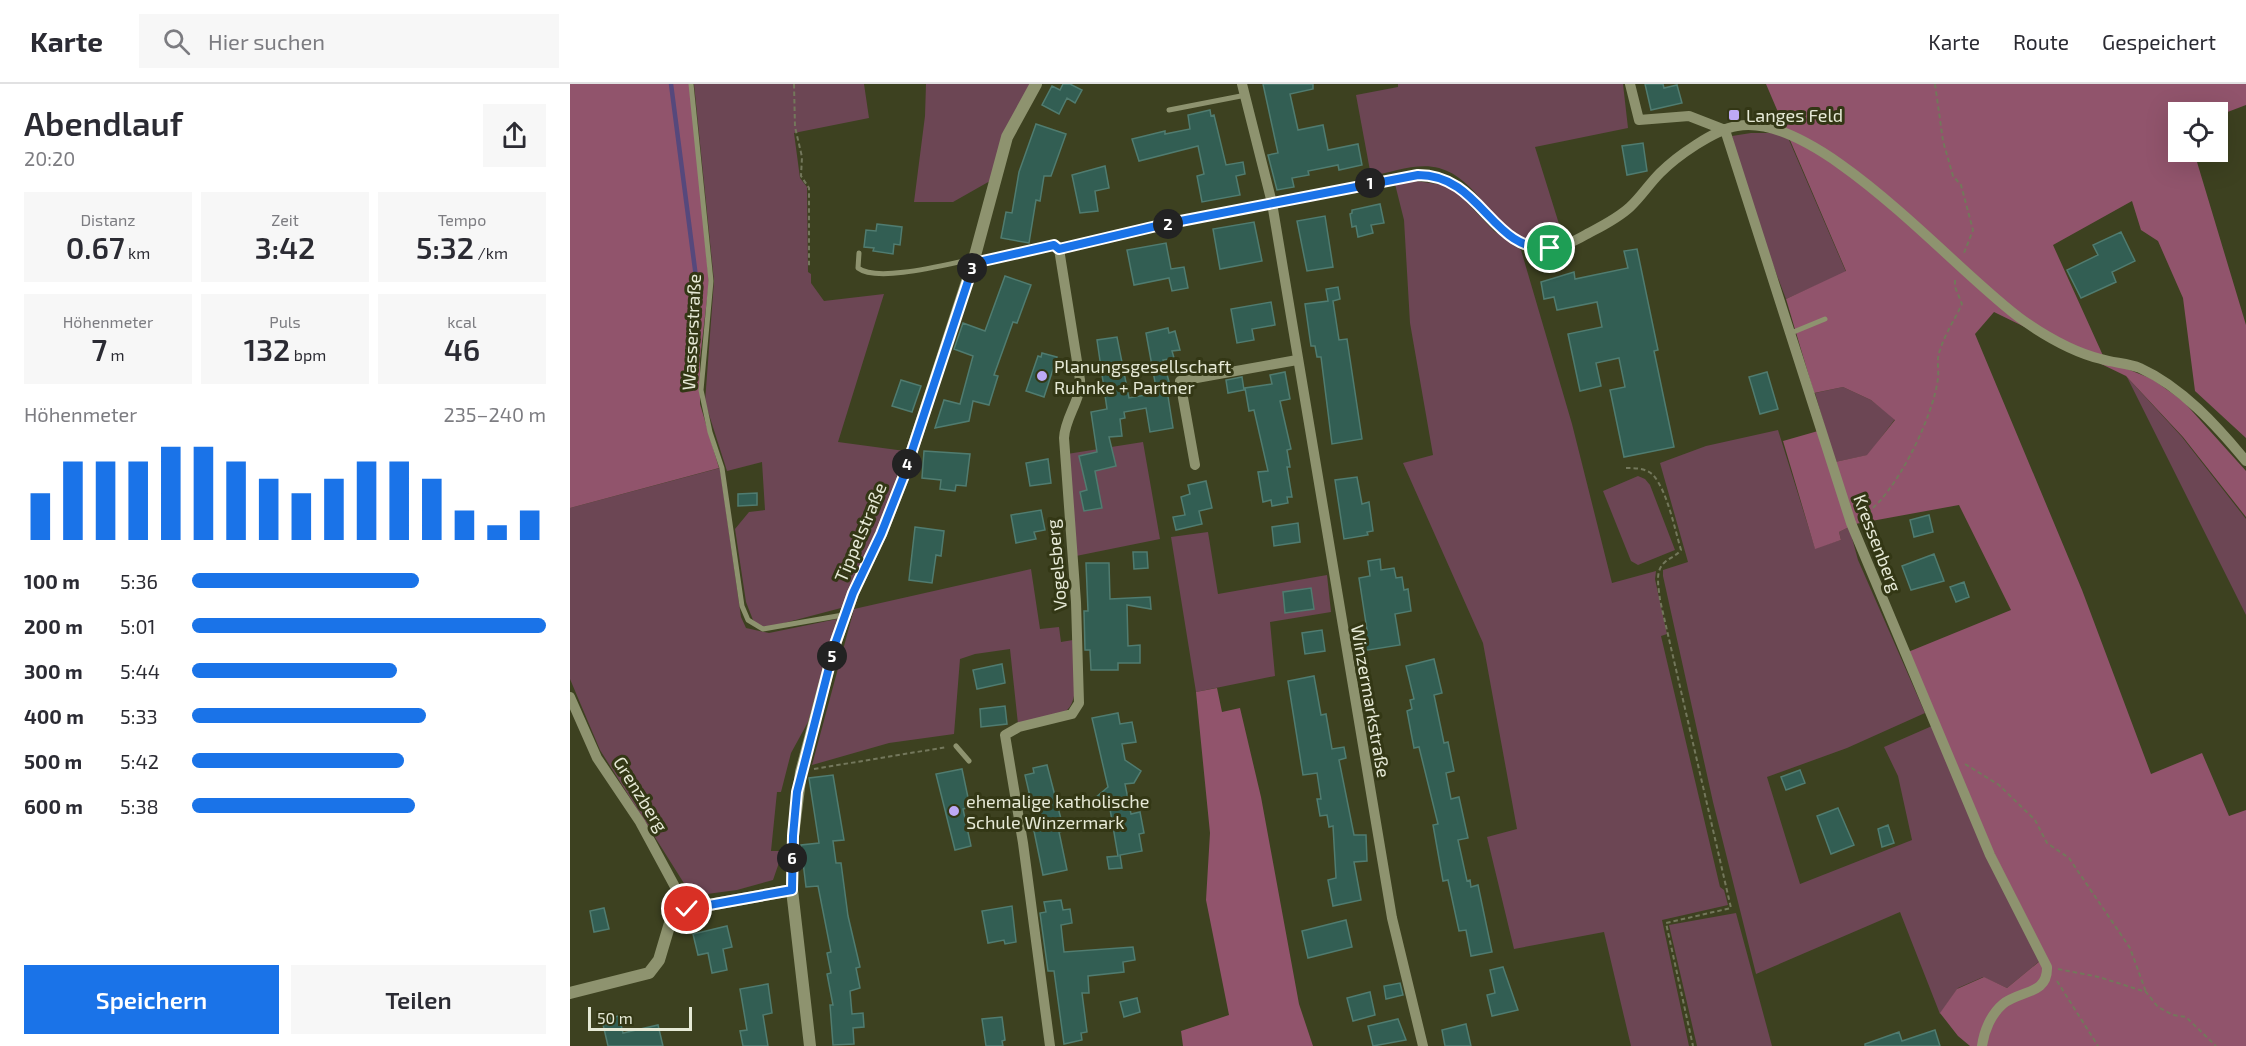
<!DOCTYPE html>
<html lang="de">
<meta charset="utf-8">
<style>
body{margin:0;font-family:"Exo 2",sans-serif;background:#f7f7f7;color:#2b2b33;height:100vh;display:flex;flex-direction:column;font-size:22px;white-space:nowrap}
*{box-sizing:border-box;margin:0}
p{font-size:20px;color:#7c7c81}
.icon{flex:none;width:33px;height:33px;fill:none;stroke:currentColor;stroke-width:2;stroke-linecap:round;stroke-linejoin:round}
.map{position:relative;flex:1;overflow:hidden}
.panel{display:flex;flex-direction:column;background:#fff;width:570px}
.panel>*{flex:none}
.tools{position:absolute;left:1598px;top:18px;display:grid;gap:12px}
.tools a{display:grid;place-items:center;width:60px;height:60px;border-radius:0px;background:#fff;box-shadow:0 6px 24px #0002;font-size:30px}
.scale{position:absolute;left:18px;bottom:15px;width:104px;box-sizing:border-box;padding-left:6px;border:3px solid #e6e9d6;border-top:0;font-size:16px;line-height:21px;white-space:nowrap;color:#e6e9d6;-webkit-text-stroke:4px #333715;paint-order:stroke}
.pin{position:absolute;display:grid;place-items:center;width:51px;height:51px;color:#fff;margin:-26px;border:3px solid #fff;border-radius:50%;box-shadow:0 2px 6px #0007}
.km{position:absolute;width:30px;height:30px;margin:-15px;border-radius:50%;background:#222;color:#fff;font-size:16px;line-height:30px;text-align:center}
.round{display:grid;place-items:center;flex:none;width:63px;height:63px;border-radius:0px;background:#f7f7f7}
.head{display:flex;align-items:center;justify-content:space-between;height:102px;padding:0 24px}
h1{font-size:33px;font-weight:600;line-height:45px}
.metrics{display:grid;grid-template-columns:repeat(3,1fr);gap:9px;height:102px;padding:6px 24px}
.metrics div{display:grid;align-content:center;border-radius:0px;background:#f7f7f7;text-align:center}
.metrics b{font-size:30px;font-weight:600}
.metrics small{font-size:16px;font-weight:400}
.metrics p{font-size:16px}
.chart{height:168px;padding:12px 24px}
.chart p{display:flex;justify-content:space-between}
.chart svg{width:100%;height:108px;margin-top:6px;stroke:#1a73e8;stroke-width:6}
.primary-button{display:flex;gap:12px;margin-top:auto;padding:12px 24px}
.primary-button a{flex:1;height:69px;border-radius:0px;background:#1a73e8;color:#fff;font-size:24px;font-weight:600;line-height:69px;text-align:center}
.primary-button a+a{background:#f7f7f7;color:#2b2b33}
ul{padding:0 24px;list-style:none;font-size:20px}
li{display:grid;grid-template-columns:96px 72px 1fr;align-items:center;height:45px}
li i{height:15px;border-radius:8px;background:#1a73e8}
header{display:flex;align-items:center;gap:36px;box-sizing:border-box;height:84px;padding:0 30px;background:#fff;border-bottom:2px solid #e1e1e2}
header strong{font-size:28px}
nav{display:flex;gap:33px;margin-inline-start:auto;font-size:21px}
.search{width:420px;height:54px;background:#f7f7f7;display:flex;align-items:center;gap:15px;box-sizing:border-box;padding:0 21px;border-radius:0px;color:#7c7c81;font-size:22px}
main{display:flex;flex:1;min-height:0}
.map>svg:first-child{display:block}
.green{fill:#6c4654}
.forest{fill:#91546c}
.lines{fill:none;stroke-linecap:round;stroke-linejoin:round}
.stream{stroke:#56487c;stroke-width:4.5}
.building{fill:#325e53;stroke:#507c70;stroke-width:1.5}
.path{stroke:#73775b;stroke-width:2;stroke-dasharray:4.5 3;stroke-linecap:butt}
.service{stroke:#8e936f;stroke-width:5}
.minor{stroke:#8e936f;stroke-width:10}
.tertiary{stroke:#8e936f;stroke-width:12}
.route-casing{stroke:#fff;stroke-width:12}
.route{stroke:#1a73e8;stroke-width:8}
.poi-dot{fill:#bda9f5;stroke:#333715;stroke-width:2}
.labels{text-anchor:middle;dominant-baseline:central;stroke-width:6;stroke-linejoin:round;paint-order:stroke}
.poi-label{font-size:18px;fill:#e6e9d6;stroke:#333715;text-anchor:start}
.street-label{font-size:18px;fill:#e6e9d6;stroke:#333715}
</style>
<header>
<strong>Karte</strong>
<div class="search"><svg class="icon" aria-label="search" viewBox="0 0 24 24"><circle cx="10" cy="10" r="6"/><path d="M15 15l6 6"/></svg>Hier suchen</div>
<nav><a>Karte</a><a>Route</a><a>Gespeichert</a></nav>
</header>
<main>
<section class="panel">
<div class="head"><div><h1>Abendlauf</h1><p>20:20</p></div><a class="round"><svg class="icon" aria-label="share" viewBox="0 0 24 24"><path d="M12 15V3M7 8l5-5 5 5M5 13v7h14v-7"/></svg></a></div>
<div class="metrics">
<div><p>Distanz</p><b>0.67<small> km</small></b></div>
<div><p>Zeit</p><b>3:42</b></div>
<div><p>Tempo</p><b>5:32<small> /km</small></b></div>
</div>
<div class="metrics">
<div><p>Höhenmeter</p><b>7<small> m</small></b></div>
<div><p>Puls</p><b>132<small> bpm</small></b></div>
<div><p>kcal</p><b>46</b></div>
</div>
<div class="chart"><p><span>Höhenmeter</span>235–240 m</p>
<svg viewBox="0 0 160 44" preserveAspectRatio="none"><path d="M5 44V25M15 44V12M25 44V12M35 44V12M45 44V6M55 44V6M65 44V12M75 44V19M85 44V25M95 44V19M105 44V12M115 44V12M125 44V19M135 44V32M145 44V38M155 44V32"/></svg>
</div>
<ul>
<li><b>100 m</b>5:36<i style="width:64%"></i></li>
<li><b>200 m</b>5:01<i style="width:100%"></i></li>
<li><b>300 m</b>5:44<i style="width:58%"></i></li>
<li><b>400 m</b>5:33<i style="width:66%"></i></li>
<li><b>500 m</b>5:42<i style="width:60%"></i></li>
<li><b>600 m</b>5:38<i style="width:63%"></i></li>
</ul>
<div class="primary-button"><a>Speichern</a><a>Teilen</a></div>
</section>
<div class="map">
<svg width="1676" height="962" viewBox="0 0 1676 962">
<rect width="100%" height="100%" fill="#3d4120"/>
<path class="green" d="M124 0H294L299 34 224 49 230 94 237 103 238 188 241 190V199L254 217 314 210 268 358 335 367 312 438 271 524 199 543 190 542 183 536 176 518 165 445 179 428 195 426 192 378 157 387 135 318 144 197Z
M356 0H460L438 41 420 97 383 118H344L355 32Z
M828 0H1053L1058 44 965 63 994 156C925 171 919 98 869 84 848 78 822 88 801 92L786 11 828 3Z
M1181 49H1216L1276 188 1216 215 1181 123 1162 52Z
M846 97 874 101 887 108 924 147 951 166 1002 340 1042 499 1086 487 1085 495 1097 550 1091 552 1150 803 1154 806 1158 821 1092 836 1119 962H1061L1034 848 944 865 917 753 947 745 913 559 833 379 863 371 840 239 834 136 825 100Z
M1557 293 1612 353 1676 435V531Z
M1273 303 1301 316 1325 335 1298 371 1265 378 1245 309Z
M1208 346 1245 464 1271 456 1269 448 1279 443 1288 476 1355 629 1277 664 1197 693 1230 800 1342 756 1328 692 1314 663 1362 642 1472 875 1437 904 1413 893 1388 904 1370 930 1330 828 1186 890 1143 718 1093 492V486L1118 478 1090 379 1136 362Z
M573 358 590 455 506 472 497 370Z
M150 384 171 533 176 544 199 549 267 535 238 638 221 669 211 708H207L201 767H213L203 796 167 806 122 812 30 666 0 595V424Z
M1068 392 1075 395 1080 401 1105 466 1068 481 1061 477 1033 407Z
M638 448 648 510 757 491 761 528 700 538 705 592 626 608 601 453Z
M461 485 470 545 489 543 491 558 503 556C504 574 512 619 494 628 481 635 462 636 448 640L440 565 405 570 390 575 384 650 319 659 242 681 284 525Z
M1166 829 1202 962H1127L1099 841Z"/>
<path class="forest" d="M0 0H120L139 198 130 275V320L149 384 0 424Z
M1196 0H1676V21L1647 32V28H1608V68H1624L1676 241V354L1625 307 1613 214 1588 157 1571 146 1562 117 1483 161 1535 276 1582 295 1613 317 1676 387V433L1613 353 1556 292 1424 228 1405 250 1512 506 1581 690 1632 669 1659 732 1676 726V962H1400L1388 952 1370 929 1387 905 1414 893 1437 904 1476 872 1423 767 1338 568 1441 526 1389 421 1285 440 1265 378 1297 371 1325 336 1301 316 1273 303 1244 309 1216 215 1276 187Z
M1248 347 1279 443 1269 448 1271 456 1245 465 1213 357Z
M647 604 652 628 670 624 691 713 729 920 743 962H613L611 947 659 931 636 816 640 749 626 608Z"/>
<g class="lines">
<path class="stream" d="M101 0 127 201V219"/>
</g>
<path class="building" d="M493 0H500L512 6 505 19 497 14 489 30 472 21 482 2 490 6Z
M693 0H743V5L720 10 728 46 753 41 758 66 788 60 792 81 769 86 768 81 738 87 739 91 722 94 724 103 707 106 698 71 708 69Z
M1075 0H1093L1094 4 1107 1 1112 19 1081 26Z
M640 26 641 32 644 31 656 81 673 78 675 90 666 92 670 111 632 118 627 92 634 90 628 62 569 77 562 55 595 47V50L620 45 618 31Z
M466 40 496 50 481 92H474L470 117 466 116 459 159 431 154 436 128 442 129 449 88Z
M1073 59 1077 87 1057 91 1052 62Z
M535 82 539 104 525 107 528 127 510 129 502 91Z
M810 120 814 139 801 141 803 149 788 153 786 142 782 143 780 130 782 129V126Z
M755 132 763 183 737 187 727 137Z
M684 138 692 177 650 185 643 145Z
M307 140 332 143 330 161 324 160 323 170 303 167 304 164 294 163 296 146 306 147Z
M1551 148 1565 177 1542 188 1546 198 1511 214 1497 186 1528 171 1523 161Z
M596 159 601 185 614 183 618 204 602 207 599 194 564 201 557 166Z
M1067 165 1088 266 1084 267 1104 363 1054 373 1040 306 1055 303 1049 274 1026 279 1031 302 1010 307 998 250 1032 243 1027 218 987 226 984 213 974 215 971 198 1004 188 1005 195 1058 184 1054 167Z
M435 192 461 201 447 239 443 238 424 291 428 292 419 321 403 317 399 337 365 344 374 316 390 320 403 272 384 265 393 239 415 247Z
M768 203 770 215 763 217 769 256 777 255 792 355 762 360 751 273H747L745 262H741L735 220 758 217 756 205Z
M701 218 705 241 682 245 684 256 667 259 661 225Z
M598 244 599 249 605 247 610 266 602 267 604 274 593 276 601 305 597 306 603 344 580 348 576 324 554 328 555 334 550 335 552 352 539 353 546 382 525 387 532 424 514 427 510 408 517 406 509 372 527 368 521 328 537 325 527 256 547 253 559 314 587 309 576 249Z
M472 269 487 273 474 313 456 307 468 272 471 273Z
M715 288 720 315 710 317 721 365 717 366 720 383H717L722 413H717L718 419 702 422 701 416 693 418 688 388 698 387 684 326 679 327 675 304 702 300 700 291Z
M1197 288 1208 325 1190 330 1179 293Z
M672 293 674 306 658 309 656 296Z
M331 296 351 302 342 328 322 322Z
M354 367 400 370 396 402 386 401 385 407 370 405 371 396 352 394Z
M478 375 481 399 460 402 456 379Z
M787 393 792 420 799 418 803 447 797 448 798 451 774 455 765 396Z
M636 397 642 424 629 427 632 440 606 446 603 433 615 431 611 413 620 410 618 401Z
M187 409V421L168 422V410Z
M471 426 475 446 464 448 466 455 446 459 441 431Z
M1359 431 1363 448 1344 453 1340 436Z
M728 439 730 458 704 462 702 443Z
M345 443 374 447 371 472 366 471 362 499 339 496Z
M563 468H577L578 484 564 485Z
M1364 470 1374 497 1341 506 1332 482Z
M810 475 811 486 824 484 826 494 832 493 834 506 838 505 841 527 825 530 830 561 792 567 789 547 797 546 789 494 800 492 798 477Z
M516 479H539L540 515 580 513 581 525 557 521 558 562 570 561V579H548V586H521L520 566H515L514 527H518Z
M1394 498 1399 513 1386 518 1380 503Z
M741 504 744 525 715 529 713 508Z
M752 546 755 567 735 570 732 549Z
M864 575 872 609 864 611 874 659 878 658 884 687 876 689 881 715 889 713 898 754 888 756 897 797 900 796 901 803 908 801 922 868 901 872 896 846 889 847 878 796 873 797 863 741 868 740 849 663 844 664 837 627 842 625 840 616 844 615 836 582Z
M432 580 435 599 407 605 403 586Z
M744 592 751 631 756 630 762 665 774 663 776 674 769 676 784 751H796L797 777 784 778 791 816 763 822 758 796 766 794 763 742 759 743 757 731 750 732 747 715H751L747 689 733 691 718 597Z
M435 622 437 640 411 643 410 625Z
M548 629 550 640 562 638 566 658 552 660 555 676 571 687 564 699 555 700 561 730 570 728 574 749 569 750 572 767 550 771 552 784 539 785 537 773 548 772 538 713 524 715 538 703 522 634Z
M477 681 491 735 493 747 489 748 497 786 473 791 464 747H468L455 691 464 689 463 684Z
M392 685 400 723 393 725 401 762 385 766 366 690Z
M1230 686 1235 699 1216 706 1211 693Z
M263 691 274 756 263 757 266 779H271L278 832 290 883 286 884 290 904 280 907 282 930 293 929 294 943 283 944 284 960 263 961 260 921H263L257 890 261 889 257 869 261 868 248 802 236 803 231 761 249 759 239 694Z
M1268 724 1284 761 1261 770 1247 732Z
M1318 741 1324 759 1312 763 1308 745Z
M491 816 493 826 500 825 502 839 491 841 494 868 563 863 565 876 553 878 554 888 518 892 519 909H512L517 948 511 949 512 956 494 960 484 887H478L470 829 476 828 474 818Z
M442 822 446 858 435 860 434 856 418 859 412 827Z
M34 824 39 845 24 848 20 827Z
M776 836 782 863 738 874 732 847Z
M157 842 162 863 153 865 157 886 142 889 138 869 128 871 123 850Z
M933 883 948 926 922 932 917 911 925 909 920 886Z
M830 899 833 911 816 915 814 902Z
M198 900 202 929 193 931 198 962H173L170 947 177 946 170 905Z
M800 908 805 931 783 937 777 914Z
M567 914 570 928 554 933 550 918Z
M49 932 53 949 88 941 93 962H38L32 936Z
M432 933 435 956 432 957 433 962H416L412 935Z
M828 935 836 956 803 962 798 942Z
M896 940 901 962H875L872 946Z
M1365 946 1370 962H1295V960L1329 948 1332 957Z"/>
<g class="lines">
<path class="path" d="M224 0 225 43 232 73 231 92 239 104V184
M1365 0 1373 57 1383 92 1391 101 1403 146 1394 169
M417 176 479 162
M1056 384C1065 384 1076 384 1083 391 1097 406 1105 446 1111 466 1106 472 1101 473 1095 478 1084 487 1089 504 1090 516L1161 824 1096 839 1123 962
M1291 433C1325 414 1364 331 1368 294 1369 284 1366 276 1370 266 1375 250 1385 235 1392 220L1385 203V196
M1395 680 1429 701 1465 736 1477 759 1499 774 1560 864 1576 908
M244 685 377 663
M1488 885 1529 893 1576 908 1588 923 1603 931 1616 933 1646 962
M1487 897 1528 962"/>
<path class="service" d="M121 0 141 197 131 306 140 348 152 384 172 522 178 536 193 545 273 531
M599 26 676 11
M289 169 288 184C307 199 378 180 403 175
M1221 249 1255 235
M386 662 399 677"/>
<path class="minor" d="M672 0 702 119 822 834 853 962
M1060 0 1069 36 1119 32 1155 46 1281 439 1420 771 1477 883C1478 911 1450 906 1433 920 1421 930 1414 947 1412 962
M625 381 610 297 727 276
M0 613 27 674 70 738 117 825
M480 962 453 759 435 651 449 643 502 630 509 619 506 518 494 354C495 333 511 317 510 296L489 165 595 140 848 91C911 91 920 164 974 165 989 165 1005 157 1017 150 1032 142 1047 135 1060 123 1071 113 1079 100 1090 89 1107 72 1144 46 1167 42 1249 26 1388 191 1454 237 1477 253 1503 268 1531 275 1544 279 1558 279 1570 284 1612 303 1647 342 1676 377"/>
<path class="tertiary" d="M0 909 79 889 89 876 100 839 117 825 222 806
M240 962 222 806 223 752 231 688 265 560 283 509 311 450 333 394 403 179 437 53 466 0"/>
</g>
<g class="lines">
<g class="route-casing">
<path id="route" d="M117 825 222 806 223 752 227 708 265 560 283 509 311 450 333 394 404 179 484 161 489 165 595 140 848 91C912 91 921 168 980 164"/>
</g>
<use href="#route" class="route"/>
</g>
<g class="poi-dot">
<rect x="1158" y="25" width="12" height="12" rx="3"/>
<circle cx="472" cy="292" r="6"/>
<circle cx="384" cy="727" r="6"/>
</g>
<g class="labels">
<g class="poi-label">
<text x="1176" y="31">Langes Feld</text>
<text x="484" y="282">Planungsgesellschaft<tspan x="484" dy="21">Ruhnke + Partner</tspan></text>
<text x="396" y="717">ehemalige katholische<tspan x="396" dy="21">Schule Winzermark</tspan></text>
</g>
<g class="street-label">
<text transform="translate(121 248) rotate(-87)">Wasserstraße</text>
<text transform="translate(290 448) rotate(-67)">Tippelstraße</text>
<text transform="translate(1308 459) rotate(69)">Kressenberg</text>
<text transform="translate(486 481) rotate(-95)">Vogelsberg</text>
<text transform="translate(801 617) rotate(80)">Winzermarkstraße</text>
<text transform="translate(71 710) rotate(58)">Grenzberg</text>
</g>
</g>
</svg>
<div class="tools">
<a><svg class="icon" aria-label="locate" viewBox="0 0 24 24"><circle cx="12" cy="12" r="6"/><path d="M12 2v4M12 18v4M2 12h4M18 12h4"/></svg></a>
</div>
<div class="scale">50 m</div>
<div class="pin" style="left:980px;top:164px;background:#1e9e55"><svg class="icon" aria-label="arrive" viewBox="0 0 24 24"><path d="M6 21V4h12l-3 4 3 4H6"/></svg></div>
<div class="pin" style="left:117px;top:825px;background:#d93025"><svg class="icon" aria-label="check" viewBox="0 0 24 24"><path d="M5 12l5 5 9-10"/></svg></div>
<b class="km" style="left:800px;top:99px">1</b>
<b class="km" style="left:598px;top:140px">2</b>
<b class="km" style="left:402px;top:184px">3</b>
<b class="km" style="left:337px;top:380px">4</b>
<b class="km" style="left:262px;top:572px">5</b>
<b class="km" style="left:222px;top:774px">6</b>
</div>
</main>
